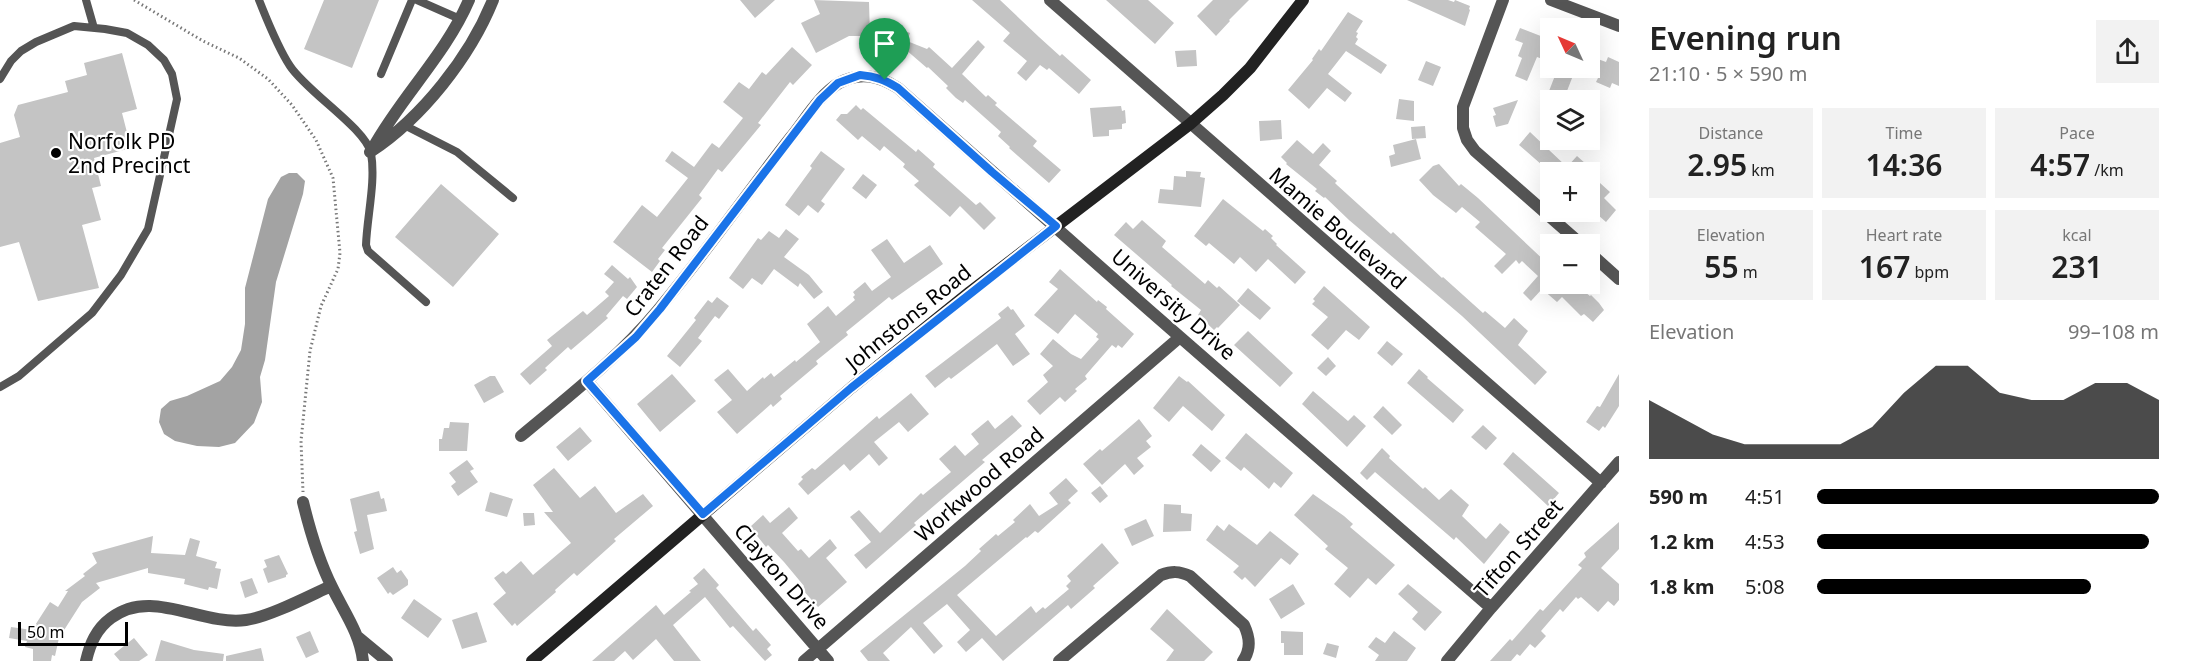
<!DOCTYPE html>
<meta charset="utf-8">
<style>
body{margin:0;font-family:"Noto Sans",sans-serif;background:#f2f2f2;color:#222;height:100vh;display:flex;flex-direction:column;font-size:22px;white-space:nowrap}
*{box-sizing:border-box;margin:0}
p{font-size:20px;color:#767676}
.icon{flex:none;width:33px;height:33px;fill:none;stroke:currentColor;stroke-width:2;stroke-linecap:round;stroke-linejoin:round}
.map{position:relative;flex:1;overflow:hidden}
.sheet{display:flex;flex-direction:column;background:#fff;width:570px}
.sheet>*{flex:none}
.needle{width:39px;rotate:314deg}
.tools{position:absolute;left:1540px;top:18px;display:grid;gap:12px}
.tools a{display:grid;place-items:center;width:60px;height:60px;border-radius:0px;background:#fff;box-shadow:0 6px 24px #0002;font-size:30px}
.scale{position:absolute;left:18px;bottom:15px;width:110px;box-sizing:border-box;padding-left:6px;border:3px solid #000;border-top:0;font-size:16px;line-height:21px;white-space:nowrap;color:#000;-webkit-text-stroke:4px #fff;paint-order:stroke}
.pin{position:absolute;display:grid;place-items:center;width:51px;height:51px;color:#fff;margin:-62px -26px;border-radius:50% 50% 50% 0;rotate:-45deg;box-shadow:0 0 6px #0007}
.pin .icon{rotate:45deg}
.round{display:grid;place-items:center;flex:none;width:63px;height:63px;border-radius:0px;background:#f2f2f2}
.summary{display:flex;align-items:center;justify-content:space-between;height:102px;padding:0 30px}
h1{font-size:33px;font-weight:600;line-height:45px}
.figures{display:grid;grid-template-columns:repeat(3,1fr);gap:9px;height:102px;padding:6px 30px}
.figures div{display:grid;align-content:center;border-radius:0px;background:#f2f2f2;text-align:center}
.figures b{font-size:30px;font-weight:600}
.figures small{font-size:16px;font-weight:400}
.figures p{font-size:16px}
.chart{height:168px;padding:12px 30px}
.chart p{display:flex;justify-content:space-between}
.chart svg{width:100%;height:108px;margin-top:6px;fill:#000;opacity:.7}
ul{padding:0 30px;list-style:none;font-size:20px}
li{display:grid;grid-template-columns:96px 72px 1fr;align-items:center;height:45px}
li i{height:15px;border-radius:8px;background:#000}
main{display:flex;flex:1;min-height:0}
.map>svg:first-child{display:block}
.water{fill:#a3a3a3}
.building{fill:#c4c4c4}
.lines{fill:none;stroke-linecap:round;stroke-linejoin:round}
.path{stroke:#777;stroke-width:3;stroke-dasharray:1.5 3;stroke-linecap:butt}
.lane{stroke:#555;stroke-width:8}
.street{stroke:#555;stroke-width:12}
.secondary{stroke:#222;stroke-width:12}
.route-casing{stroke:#fff;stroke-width:12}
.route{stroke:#1a73e8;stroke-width:8}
.poi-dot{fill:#000;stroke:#fff;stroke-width:2}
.labels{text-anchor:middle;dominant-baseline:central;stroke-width:4.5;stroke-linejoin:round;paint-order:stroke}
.poi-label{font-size:21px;fill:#000;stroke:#fff;text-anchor:start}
.street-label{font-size:21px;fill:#000;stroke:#fff}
</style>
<main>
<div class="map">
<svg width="1619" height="661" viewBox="0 0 1619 661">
<rect width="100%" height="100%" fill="#fff"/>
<path class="water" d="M289 173H297L305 181 303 194 276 282 265 360 260 377 262 402 254 423 235 443 219 447 197 446 175 441 164 434 159 422 161 409 170 401 187 396 220 381 232 367 241 350 245 324V288L268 199 281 177Z"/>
<path class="building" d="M324 0H379L352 68 304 49Z
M740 0H775L755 18Z
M814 0 869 2 870 36H849L816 53 801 23 820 14Z
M972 0H1000L1039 37 1060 56 1062 54 1091 80 1079 94 1049 68 1047 70 1040 65 1026 81 1017 73 1027 61 1003 41 1010 33Z
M1106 0H1148L1174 23 1155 44Z
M1213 0H1249L1229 20 1230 21 1216 36 1197 16Z
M1407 0H1448L1454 2 1455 0 1470 6 1469 9 1470 10 1465 26Z
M1348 12 1363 21 1356 32 1358 33 1356 37 1358 39 1355 44 1387 65 1381 74 1346 51 1328 74 1352 93 1345 102 1327 88 1309 109 1288 90 1313 60 1312 59 1319 49 1321 51Z
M889 25 910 33 907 41 927 49 929 47 952 68 978 40 985 47 962 74 986 97 988 95 997 103 995 105 1037 141 1033 146 1061 170 1049 183 1009 148 1010 147 998 136 1001 132 965 100 963 103 956 98 946 88 948 86 928 67 927 68 905 49 903 54 882 45Z
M1520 28 1551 40V62L1537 57 1527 81 1515 76 1522 58 1518 56 1523 43 1515 40Z
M792 47 812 65 793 85 790 82 758 123 761 125 722 172 718 169 699 195 702 198 662 248 665 250 658 259 660 261 652 272 613 242 642 205 657 217 688 178 665 161 672 151 694 167 712 143 719 148 743 118 723 102 739 82 749 89 762 72 766 75Z
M1196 50 1197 66 1177 67 1175 51Z
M122 53 137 109 122 113 131 148 94 158 101 186 92 188 101 220 82 225 99 288 38 301 19 242 0 247V143L20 137 14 115 18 105 68 92 65 81 87 75 84 63Z
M1608 57 1619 62V86L1612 83 1610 88 1596 82 1598 78 1589 74 1595 58 1606 62Z
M1426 61 1441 67 1433 86 1418 80Z
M1558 68H1576L1565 96 1549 91Z
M1399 99 1414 101V121L1396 119Z
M1518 100 1508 124 1496 127 1493 116 1496 115 1493 108Z
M856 105 861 110 863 108 916 152 918 149 935 164 933 167 976 205 980 202 996 218 984 230 960 206 950 217 914 185 919 181 903 167 905 164 884 146 880 151 862 136 858 140 836 120 841 114H847Z
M1121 106 1122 111 1125 110 1126 123 1122 124V129L1109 130V136L1093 137 1090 108Z
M1281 120 1282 139 1260 141 1259 121Z
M1425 126 1426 138 1412 139 1411 127Z
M1530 132 1567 167 1577 156 1595 172H1550L1519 145Z
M1416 139 1421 159 1391 167 1389 156 1395 154 1393 145Z
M1297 140 1313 154 1323 143 1331 151 1319 165 1337 181 1335 183 1337 185 1391 234 1393 232 1442 278 1443 277 1483 313 1485 311 1505 328 1514 318 1528 331 1518 345 1547 372 1535 385 1462 316 1349 220 1325 197 1324 198 1315 191 1317 189 1286 164 1287 163 1281 157Z
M821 151 845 169 821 201 825 204 818 213 808 205 799 216 785 205 812 168 810 166Z
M1439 164 1459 186 1461 184 1478 198 1549 265 1551 263V284H1571L1580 291 1581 289 1590 296 1591 295 1599 303 1604 310 1593 322 1584 314 1581 316 1562 297 1557 302 1542 289 1531 301 1523 293 1538 276 1522 261 1519 264 1516 260 1502 274 1494 266 1506 254 1475 227 1480 222 1462 207 1456 213 1433 195 1419 180 1433 166Z
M1186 171 1201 172 1200 177 1205 178 1201 207 1158 203 1160 189 1173 190 1174 176 1186 177Z
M863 174 877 185 866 199 852 188Z
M1590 174 1610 192 1604 198 1616 210 1606 222 1590 208Z
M441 184 499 234 453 287 395 237Z
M1223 199 1263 231 1265 229 1273 236 1271 238 1277 244 1276 245 1306 272 1295 284 1268 259 1256 272 1240 257 1234 264 1209 243 1206 246 1194 236Z
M1142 220 1166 241 1162 247 1205 284 1208 280 1217 288 1219 286 1240 305 1218 328 1217 327 1214 330 1198 315 1201 310 1171 286 1172 285 1114 235 1126 222 1133 229Z
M786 229 799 239 784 257 809 275 823 292 814 299 800 283 798 287 774 269 762 285 752 278 743 289 729 278 758 238 761 240 769 231 779 238Z
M887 239 904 263 930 245 943 264 892 300 889 297 846 332 848 335 816 361 818 364 780 396 782 399 773 407 771 404 737 434 717 412 732 400 714 380 728 369 747 391 763 377 764 379 771 373 774 377 795 360 796 362 820 342 807 324 828 306 836 316 855 300 853 297 855 295 853 292 865 282 872 291 891 277 871 250Z
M612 265 628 279 630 277 637 287 627 299 623 296 606 316 608 318 591 333 571 350 568 347 545 368 547 370 530 385 520 374 552 346 547 340 583 311 587 315 609 296 605 292 614 282 604 274Z
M1060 269 1097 302 1098 300 1107 307 1106 309 1134 334 1122 348 1118 345 1116 348 1112 345 1085 376 1087 379 1075 389 1077 391 1065 402 1060 397 1040 415 1027 401 1048 382 1043 375 1053 366 1040 354 1053 339 1071 354 1081 359 1099 339 1096 337 1098 334 1075 314 1058 334 1034 315 1058 289 1049 282Z
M1324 286 1370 327 1359 340 1346 330 1328 350 1311 335 1328 317 1312 304 1315 301 1313 299Z
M1248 288 1271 308 1260 320 1237 301Z
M717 297 729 306 719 319 715 316 698 338 702 341 680 367 667 356 696 320 694 318 708 300 712 303Z
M1008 306 1011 310 1013 309 1025 326 1015 334 1030 354 1013 366 997 344 951 379 949 377 935 388 925 376 1001 318 998 314Z
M1248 331 1293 373 1280 387 1234 345Z
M1387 341 1403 354 1392 366 1377 353Z
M1328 357 1336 366 1326 376 1317 368Z
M1419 369 1428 377 1427 378 1464 410 1453 423 1407 383Z
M672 374 696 401 660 432 637 404Z
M1619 374V406L1605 428 1603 426 1599 431 1586 422 1597 406 1600 407Z
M490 376H495L504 392 484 403 474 385Z
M1179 376 1187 382 1188 381 1225 415 1212 431 1183 406 1169 422 1153 408Z
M1313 391 1348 421 1354 415 1366 426 1347 447 1302 404Z
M911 393 929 414 908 432 899 422 874 442 888 458 879 466 869 454 850 471 844 464 808 495 798 484 803 479 801 477 812 468 815 470 877 416 879 419Z
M1383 406 1402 425 1392 435 1373 417Z
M1012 415 1022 426 982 460 985 462 914 523 916 525 866 569 854 555 871 542 850 517 859 510 880 533 921 493 923 495 951 472 939 459 955 445 965 456 979 444 971 434 988 420 995 429Z
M1139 419 1152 436 1146 441 1151 447 1137 458 1144 466 1134 475 1125 464 1102 485 1083 464 1100 449 1102 451Z
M450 422 469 423 467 451H439V439H442L444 428H449Z
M1483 425 1497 438 1486 450 1471 437Z
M580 427 592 441 568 461 556 447Z
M1246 433 1293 473 1281 488 1274 482 1269 489 1244 467 1241 471 1225 458Z
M1201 444 1221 461 1211 472 1192 455Z
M1382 448 1390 456 1389 458 1423 489 1425 487 1439 500 1451 489 1469 505 1462 516 1486 539 1500 523 1510 532 1484 564 1456 537 1454 540 1375 472 1367 480 1360 473Z
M1513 452 1559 493 1548 506 1503 464Z
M467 460 474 469 470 471 478 482 458 496 451 486 456 482 449 473Z
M554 468 580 498 595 486 616 513 643 494 653 506 614 539 616 541 577 576 574 573 555 590 556 592 517 626 515 623 512 626 493 604 506 593 494 578 503 571 506 574 521 561 533 575 571 543 544 512H553L533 485Z
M1066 478 1078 491 1068 500 1071 503 1038 533 1035 531 1027 538 1026 537 957 595 996 636 1031 606 1036 613 1043 607 1045 609 1069 589 1066 586 1071 581 1067 576 1102 543 1119 563 1093 586 1095 588 1071 609 1068 605 1003 661 982 638 966 652 957 642 970 630 947 604 923 623 943 646 934 654 911 627 883 653 890 661H868L860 651 965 566 981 551 979 549 996 534 998 536 1015 522 1013 520 1030 504 1039 516 1058 504 1049 493Z
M1100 486 1108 496 1100 503 1091 493Z
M379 491 381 499 384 498 387 511 367 515 374 549 360 554 354 532 357 531 350 499Z
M490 492 513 499 507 517 485 511Z
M1313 494 1344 516 1353 524 1350 527 1395 565 1376 585 1368 578 1350 598 1334 584 1348 568 1325 549 1328 546 1294 515Z
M1164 504 1181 505V513L1192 514 1191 531 1163 532Z
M789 507 798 518 782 533 798 551 801 549 809 558 830 539 837 548 826 558 847 582 818 607 802 589 804 586 784 562 768 545 766 547 750 527 763 515 770 523Z
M523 513H534L535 525 524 526Z
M1146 519 1154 536 1132 546 1124 529Z
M1619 522V549L1601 568 1619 584V600L1614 606 1608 601 1598 612 1581 597 1578 599 1576 597 1563 612 1560 609 1541 631 1546 636 1535 648 1530 644 1520 656 1517 654 1511 661H1490L1510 639 1512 641 1540 609 1543 611 1582 568 1578 565 1586 557 1584 553Z
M1229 524 1257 545 1270 531 1299 554 1290 565 1281 558 1255 587 1245 577 1242 580 1233 572 1239 566 1206 540 1217 525 1224 531Z
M153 536 151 553 185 555 190 538 200 541 196 556 217 562 215 568 221 569 217 589 209 587 208 590 184 584 185 579 148 573V568L96 583 100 588 82 602 59 638 55 656 52 655 51 661H33V649L25 647 27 641 9 638 11 627 32 630 50 602 58 607 68 591H65L85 576 83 574 97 563 92 553Z
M279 555 288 574 286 575V577L268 583 263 569 267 567 264 560Z
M393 567 397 573 401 570 408 580V585L393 595 390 592 388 594 377 578Z
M704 568 719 585 716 588 753 631 756 628 771 645 767 649 772 655 765 661 733 626 730 628 705 597 673 625 701 661H674L656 639 633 660 625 651 614 661H592L656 605 664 615 691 592 689 591 698 584 693 578Z
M252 578 258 593 245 598 240 582Z
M1293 584 1305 604 1281 619 1269 599Z
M1408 584 1442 612 1425 631 1412 619 1418 612 1398 594Z
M414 599 442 619 428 638 401 618Z
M1167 609 1213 652 1204 661H1166L1174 650 1150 629Z
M477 612 487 642 462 649 452 620Z
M310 631 319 652 306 658 296 637Z
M1281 631 1303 632V655H1284V643H1281Z
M1394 631 1416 648 1407 661H1375L1379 655 1368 647 1376 637 1385 643Z
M134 638 148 655 139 661H120L114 654Z
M161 640 194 650 224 654 223 661H155Z
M1327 643 1339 646 1336 658 1323 654Z
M261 648 264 661H226V656Z"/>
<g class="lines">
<path class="path" d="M134 0 203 41 239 58 268 79 292 105 316 140 333 178 340 253 338 269 321 306 310 351 301 441 303 492"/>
<path class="lane" d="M86 0 94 28
M259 0C268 22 277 46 290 66 307 92 365 128 371 153 376 182 367 216 366 245L368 251 426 302
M417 0 460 19
M381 74 412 0
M0 79 11 61 21 51 36 42 74 26 105 29 127 33 148 45 164 60 172 74 177 99 148 229 121 275 92 313 19 376 0 387
M406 126 457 152 513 198"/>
<path class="street" d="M1050 0 1601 483
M1503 0 1463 107V128L1467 140 1475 151 1581 244
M1551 0 1619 26
M373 148C401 97 446 54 469 0
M370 152C422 118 470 57 493 0
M1590 253 1619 279
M587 381 828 661
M521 436C569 396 618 358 658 310 705 254 746 194 791 137 805 120 819 95 839 83 860 71 879 76 898 88L1149 310 1491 608
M303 502C310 531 319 561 332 587 344 612 360 633 363 661
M358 637 387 661
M86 661C90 644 96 629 111 618 152 587 200 626 246 620 269 617 309 596 331 586
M804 661 1180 337
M1059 661 1161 575C1172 571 1179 571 1190 576L1244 625C1250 638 1251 649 1243 661
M1447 661 1491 608 1619 462"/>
<path class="secondary" d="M532 661 851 388 970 292 1190 124 1223 95 1250 68 1303 0"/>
</g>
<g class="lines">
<g class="route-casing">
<path id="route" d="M860 75C875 76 885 80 898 88L992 172 1056 226 851 388 703 514 587 381 636 337 660 309 820 100 838 83Z"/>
</g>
<use href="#route" class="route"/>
</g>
<circle class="poi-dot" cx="56" cy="153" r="6"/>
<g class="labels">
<g class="poi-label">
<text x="68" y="141">Norfolk PD<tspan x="68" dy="24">2nd Precinct</tspan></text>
</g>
<g class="street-label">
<text transform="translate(1338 228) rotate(41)">Mamie Boulevard</text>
<text transform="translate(666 266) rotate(-52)">Craten Road</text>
<text transform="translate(1174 304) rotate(41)">University Drive</text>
<text transform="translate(908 317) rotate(-39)">Johnstons Road</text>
<text transform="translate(979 484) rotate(-41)">Workwood Road</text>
<text transform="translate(1518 548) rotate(-49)">Tifton Street</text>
<text transform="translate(782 576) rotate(49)">Clayton Drive</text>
</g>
</g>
</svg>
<div class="tools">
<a><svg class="needle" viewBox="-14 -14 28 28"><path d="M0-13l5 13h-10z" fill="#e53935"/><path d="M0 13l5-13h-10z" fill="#767676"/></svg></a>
<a><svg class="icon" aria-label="layers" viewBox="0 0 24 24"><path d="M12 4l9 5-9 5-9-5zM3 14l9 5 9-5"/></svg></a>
<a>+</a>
<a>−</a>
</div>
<div class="scale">50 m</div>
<div class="pin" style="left:885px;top:80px;background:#1e9e55"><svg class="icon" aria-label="arrive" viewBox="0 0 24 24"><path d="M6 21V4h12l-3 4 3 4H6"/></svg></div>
</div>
<section class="sheet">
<div class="summary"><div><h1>Evening run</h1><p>21:10 · 5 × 590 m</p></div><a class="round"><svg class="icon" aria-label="share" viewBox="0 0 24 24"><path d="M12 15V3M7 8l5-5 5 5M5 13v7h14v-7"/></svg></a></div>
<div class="figures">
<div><p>Distance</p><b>2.95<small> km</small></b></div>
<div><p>Time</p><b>14:36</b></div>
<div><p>Pace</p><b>4:57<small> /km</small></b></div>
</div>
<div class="figures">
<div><p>Elevation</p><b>55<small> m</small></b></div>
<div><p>Heart rate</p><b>167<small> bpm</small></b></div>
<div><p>kcal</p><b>231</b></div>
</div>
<div class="chart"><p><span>Elevation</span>99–108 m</p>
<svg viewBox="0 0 160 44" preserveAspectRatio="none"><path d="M0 44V20L10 27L20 34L30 38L40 38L50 38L60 38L70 31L80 17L90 6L100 6L110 17L120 20L130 20L140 13L150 13L160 20V44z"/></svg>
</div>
<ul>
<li><b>590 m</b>4:51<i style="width:100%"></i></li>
<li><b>1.2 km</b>4:53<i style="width:97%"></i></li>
<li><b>1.8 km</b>5:08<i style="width:80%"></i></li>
</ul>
</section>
</main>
